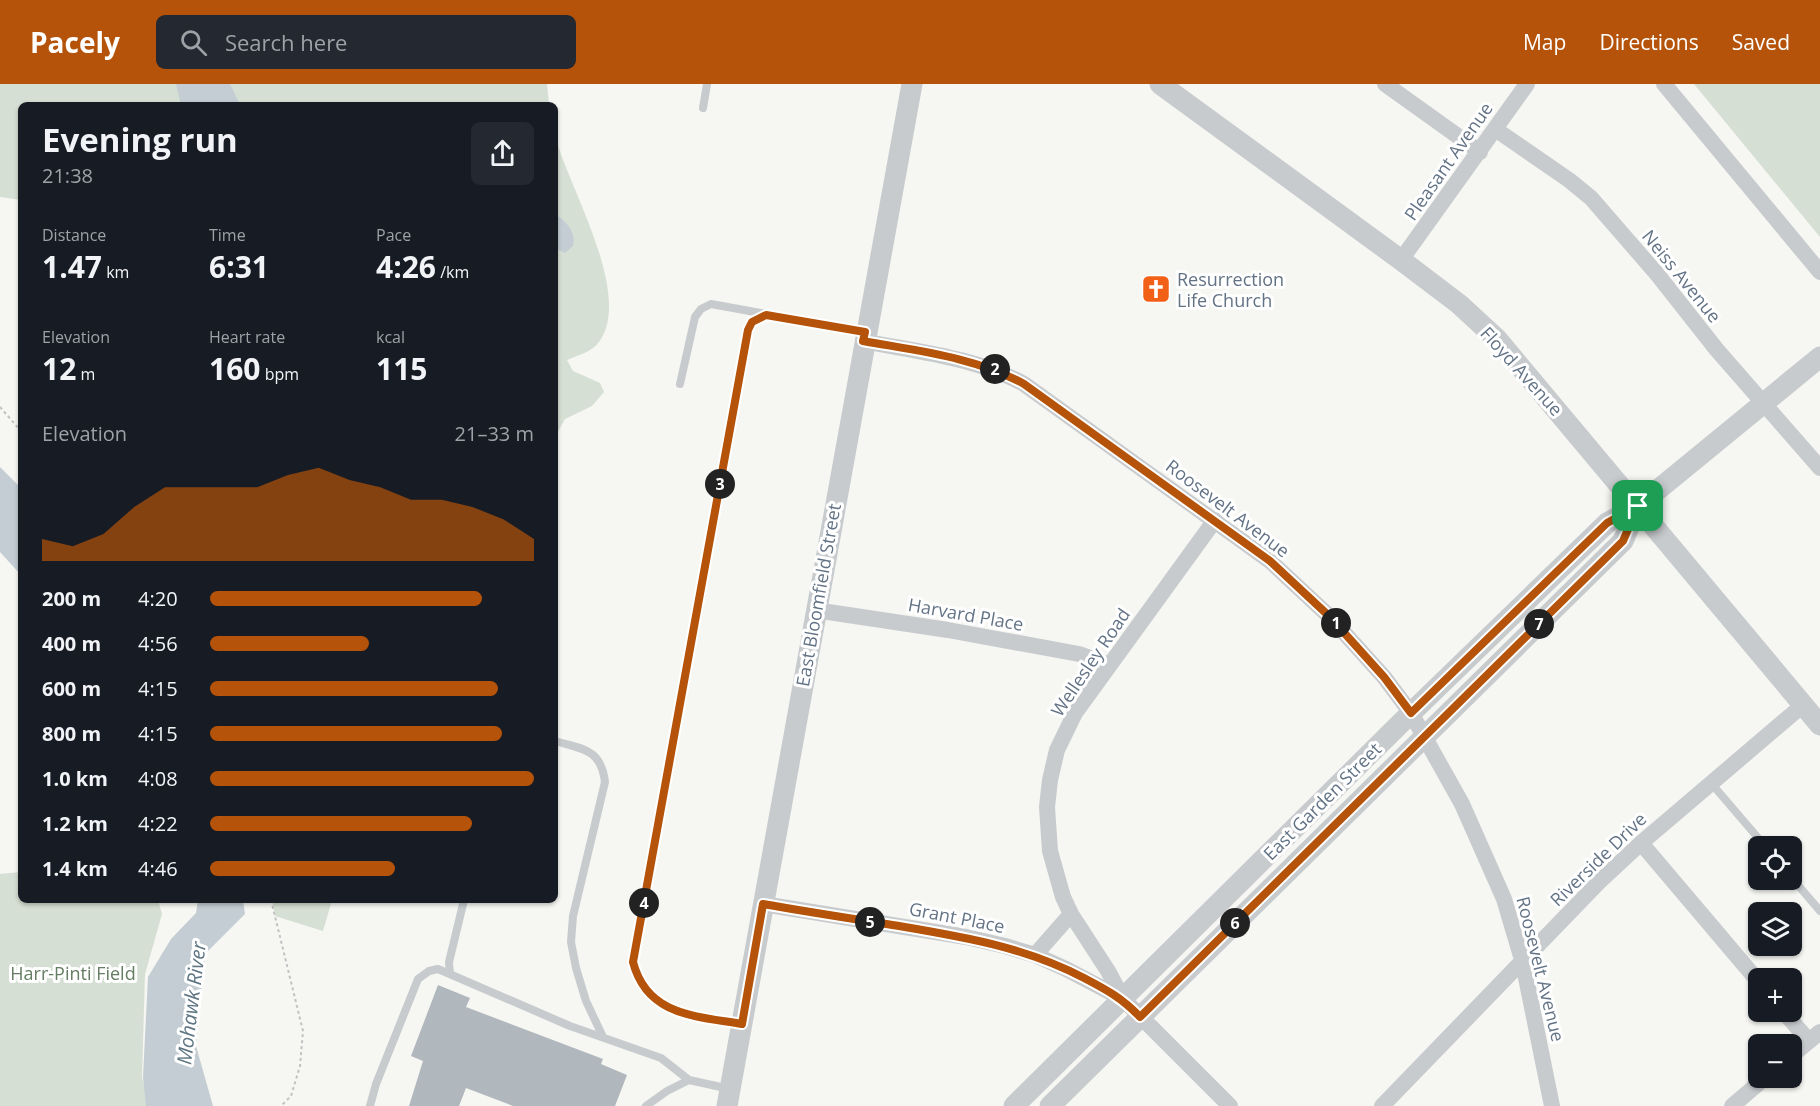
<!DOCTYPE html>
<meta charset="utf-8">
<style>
body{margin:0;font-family:"Open Sans",sans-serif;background:#242831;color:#f1f3f6;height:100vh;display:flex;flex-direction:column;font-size:22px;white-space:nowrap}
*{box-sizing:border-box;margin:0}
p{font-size:20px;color:#9ea1a6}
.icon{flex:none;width:33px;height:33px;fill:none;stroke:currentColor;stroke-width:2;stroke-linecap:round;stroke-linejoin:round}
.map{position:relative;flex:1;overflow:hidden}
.panel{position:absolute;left:18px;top:18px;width:540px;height:801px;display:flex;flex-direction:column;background:#171b24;border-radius:9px;box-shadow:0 2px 4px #0004}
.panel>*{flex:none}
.buttons{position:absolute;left:1748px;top:752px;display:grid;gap:12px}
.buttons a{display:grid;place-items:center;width:54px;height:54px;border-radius:9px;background:#171b24;box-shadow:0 2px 4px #0004;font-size:30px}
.pin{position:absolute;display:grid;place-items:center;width:51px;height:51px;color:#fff;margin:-26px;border-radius:12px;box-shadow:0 3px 9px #0006}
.km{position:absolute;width:30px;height:30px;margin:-15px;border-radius:50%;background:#222;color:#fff;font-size:16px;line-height:30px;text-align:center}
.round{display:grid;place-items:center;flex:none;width:63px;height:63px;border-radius:9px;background:#242831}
.summary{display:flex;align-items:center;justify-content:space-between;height:102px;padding:0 24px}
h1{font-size:33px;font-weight:700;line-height:45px}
.stats{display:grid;grid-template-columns:repeat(3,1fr);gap:9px;height:102px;padding:6px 24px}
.stats div{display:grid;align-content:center}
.stats b{font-size:30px;font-weight:700}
.stats small{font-size:16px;font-weight:400}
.stats p{font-size:16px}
.chart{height:168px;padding:12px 24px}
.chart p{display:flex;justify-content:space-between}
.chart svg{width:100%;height:108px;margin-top:6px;fill:#b45309;opacity:.7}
ul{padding:0 24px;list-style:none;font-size:20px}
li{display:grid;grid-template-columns:96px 72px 1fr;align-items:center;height:45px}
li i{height:15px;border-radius:8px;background:#b45309}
header{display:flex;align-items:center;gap:36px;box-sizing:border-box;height:84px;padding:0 30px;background:#b45309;color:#fff}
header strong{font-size:28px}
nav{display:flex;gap:33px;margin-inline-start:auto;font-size:21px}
.search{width:420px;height:54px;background:#242831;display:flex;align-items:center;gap:15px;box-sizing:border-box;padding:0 21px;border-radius:9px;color:#9ea1a6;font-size:22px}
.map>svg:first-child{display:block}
.green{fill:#d6dfd3}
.water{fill:#c3cdd3}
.building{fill:#b1b8bd}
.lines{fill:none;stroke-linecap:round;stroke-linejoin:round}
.path{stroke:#c1c2c4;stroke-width:2;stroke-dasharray:3 3;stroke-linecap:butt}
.service{stroke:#c8cbce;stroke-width:8}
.minor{stroke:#c8cbce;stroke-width:16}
.tertiary{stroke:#c8cbce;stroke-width:21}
.route-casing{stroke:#fff;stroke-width:12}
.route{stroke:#b45309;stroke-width:8}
.labels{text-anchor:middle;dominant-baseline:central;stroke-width:6;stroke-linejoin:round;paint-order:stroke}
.street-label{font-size:18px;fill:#637386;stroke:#fff}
.poi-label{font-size:18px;fill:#637386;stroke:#fff;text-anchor:start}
.park-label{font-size:18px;fill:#657d62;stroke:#fff}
.water-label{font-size:20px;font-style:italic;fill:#5e7583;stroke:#fff}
</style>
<header>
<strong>Pacely</strong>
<div class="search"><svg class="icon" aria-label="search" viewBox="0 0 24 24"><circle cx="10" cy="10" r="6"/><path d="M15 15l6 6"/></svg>Search here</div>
<nav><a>Map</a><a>Directions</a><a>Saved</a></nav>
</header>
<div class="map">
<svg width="1820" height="1022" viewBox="0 0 1820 1022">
<rect width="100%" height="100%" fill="#f6f6f2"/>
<path class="green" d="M0 0H547L549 21H21V116L0 113Z
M1694 0H1820V153Z
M555 51C567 101 634 210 599 258 592 268 578 271 567 276L573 287 600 299 604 308 592 322 565 335 555 353Z
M21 788V816H158L162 830 145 890 142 993 150 1022H0V790Z
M272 816H332L323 847 275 832Z"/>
<path class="water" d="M176 0H230L240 21H181Z
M555 130C567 138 576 148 573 162L565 169 555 164Z
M0 383 21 404V491L0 468Z
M198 816H243L245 830 205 870 196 962 213 1022H146L143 993 148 893 171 855 196 829Z"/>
<path class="building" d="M438 901 470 914 466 923 603 975 601 980 627 991 615 1022H513L466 1004 459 1022H409L423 977 411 972Z"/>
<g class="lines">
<path class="path" d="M0 323 21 347
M271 816 303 947 300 982 291 1012 281 1022"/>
<path class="service" d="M703 24 707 0
M680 300 695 233 701 225 711 220 766 230
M555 657C583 665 601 665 605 698L573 832 571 858 576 884 586 917 603 953
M1711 699 1765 762
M1791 793 1820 827
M450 889 449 878 464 816
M741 939C694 932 647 933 633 878L748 246 752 238 766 231 865 248
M370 1022 376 1000 418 895 429 887 438 885 570 942 661 974 689 996 730 1005
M646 1022 667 1007 689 996"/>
<path class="minor" d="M1385 0 1480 68
M1664 0 1820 188
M1495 45 1569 96 1591 114 1657 190 1717 266 1820 384
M1401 176 1527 0
M863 257C918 268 974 273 1024 300L1270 477 1329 532 1384 593 1411 629 1462 720 1504 815 1523 879 1552 1022
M1215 436 1075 629 1057 666 1050 696 1047 723 1050 767 1063 813 1071 830 1108 887 1123 915 1230 1022
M815 526 948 546 1079 570 1109 581
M1641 759 1758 897
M763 820 966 853 1005 862 1035 871 1066 885 1123 915
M1035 871 1071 830
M1783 927 1809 957
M1791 972 1820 948
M1382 1022 1599 798 1641 759 1803 621
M1732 1022 1766 993"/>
<path class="tertiary" d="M1160 0 1401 176 1459 220 1497 255 1820 641
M727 1022 912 0
M1014 1022 1411 629 1607 439 1638 422 1820 273
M1050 1022 1623 457 1638 422"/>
</g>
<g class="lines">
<g class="route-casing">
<path id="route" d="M766 231 865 248 863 257C918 267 975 273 1024 300L1270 477 1329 532 1384 593 1411 629 1607 439 1638 422 1623 457 1140 933C1122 914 1107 906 1084 894 1025 863 964 853 899 842 854 835 808 828 763 820L742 940C696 932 647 932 633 878L748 246 752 238Z"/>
</g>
<use href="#route" class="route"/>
</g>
<defs>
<g id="church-square" transform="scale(1.5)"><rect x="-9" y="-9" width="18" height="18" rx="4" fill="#f26017" stroke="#fff"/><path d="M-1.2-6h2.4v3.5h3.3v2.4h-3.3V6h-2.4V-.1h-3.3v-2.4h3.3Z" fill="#fff"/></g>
</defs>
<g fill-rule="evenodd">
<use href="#church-square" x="1156" y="205"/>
</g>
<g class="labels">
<g class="street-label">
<text transform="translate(1448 77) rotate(-55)">Pleasant Avenue</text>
<text transform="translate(1682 192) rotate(51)">Neiss Avenue</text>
<text transform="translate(1522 287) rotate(48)">Floyd Avenue</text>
<text transform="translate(1228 424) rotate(37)">Roosevelt Avenue</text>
<text transform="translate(818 511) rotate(-80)">East Bloomfield Street</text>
<text transform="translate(966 530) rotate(10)">Harvard Place</text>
<text transform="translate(1090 578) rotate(-56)">Wellesley Road</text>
<text transform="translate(1322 717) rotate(-45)">East Garden Street</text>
<text transform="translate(1598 775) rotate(-44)">Riverside Drive</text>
<text transform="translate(957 833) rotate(11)">Grant Place</text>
<text transform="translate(1541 885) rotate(76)">Roosevelt Avenue</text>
</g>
<g class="poi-label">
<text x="1177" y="195">Resurrection<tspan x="1177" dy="21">Life Church</tspan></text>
</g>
<g class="park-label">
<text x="73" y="889">Harr-Pinti Field</text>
</g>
<g class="water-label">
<text transform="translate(191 919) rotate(-83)">Mohawk River</text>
</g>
</g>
</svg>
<div class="buttons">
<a><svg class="icon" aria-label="locate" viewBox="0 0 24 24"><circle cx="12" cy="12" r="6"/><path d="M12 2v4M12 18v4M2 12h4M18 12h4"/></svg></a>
<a><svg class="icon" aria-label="layers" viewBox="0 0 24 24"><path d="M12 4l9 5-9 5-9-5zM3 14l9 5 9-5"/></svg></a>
<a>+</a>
<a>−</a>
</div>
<div class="pin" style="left:1638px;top:422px;background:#1e9e55"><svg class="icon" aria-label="arrive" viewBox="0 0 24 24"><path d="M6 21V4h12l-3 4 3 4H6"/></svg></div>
<b class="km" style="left:1336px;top:539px">1</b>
<b class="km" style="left:995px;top:285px">2</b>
<b class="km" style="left:720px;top:400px">3</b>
<b class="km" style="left:644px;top:819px">4</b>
<b class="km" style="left:870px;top:838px">5</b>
<b class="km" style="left:1235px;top:839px">6</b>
<b class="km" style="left:1539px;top:540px">7</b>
<section class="panel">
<div class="summary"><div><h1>Evening run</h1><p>21:38</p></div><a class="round"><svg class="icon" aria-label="share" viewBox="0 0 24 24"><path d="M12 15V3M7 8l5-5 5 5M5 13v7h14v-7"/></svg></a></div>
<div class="stats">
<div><p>Distance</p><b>1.47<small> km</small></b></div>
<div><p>Time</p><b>6:31</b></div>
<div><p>Pace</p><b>4:26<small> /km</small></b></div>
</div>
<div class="stats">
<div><p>Elevation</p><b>12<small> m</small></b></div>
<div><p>Heart rate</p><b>160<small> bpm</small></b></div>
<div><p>kcal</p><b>115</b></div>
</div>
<div class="chart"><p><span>Elevation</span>21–33 m</p>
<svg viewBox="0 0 160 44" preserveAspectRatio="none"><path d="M0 44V35L10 38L20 33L30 22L40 14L50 14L60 14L70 14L80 9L90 6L100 11L110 14L120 19L130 19L140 22L150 27L160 35V44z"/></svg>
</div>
<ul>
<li><b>200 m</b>4:20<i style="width:84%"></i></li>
<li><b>400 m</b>4:56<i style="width:49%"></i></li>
<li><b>600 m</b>4:15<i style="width:89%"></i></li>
<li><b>800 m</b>4:15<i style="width:90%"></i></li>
<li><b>1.0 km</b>4:08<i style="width:100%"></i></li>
<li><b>1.2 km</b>4:22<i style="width:81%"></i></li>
<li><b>1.4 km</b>4:46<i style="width:57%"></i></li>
</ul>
</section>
</div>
